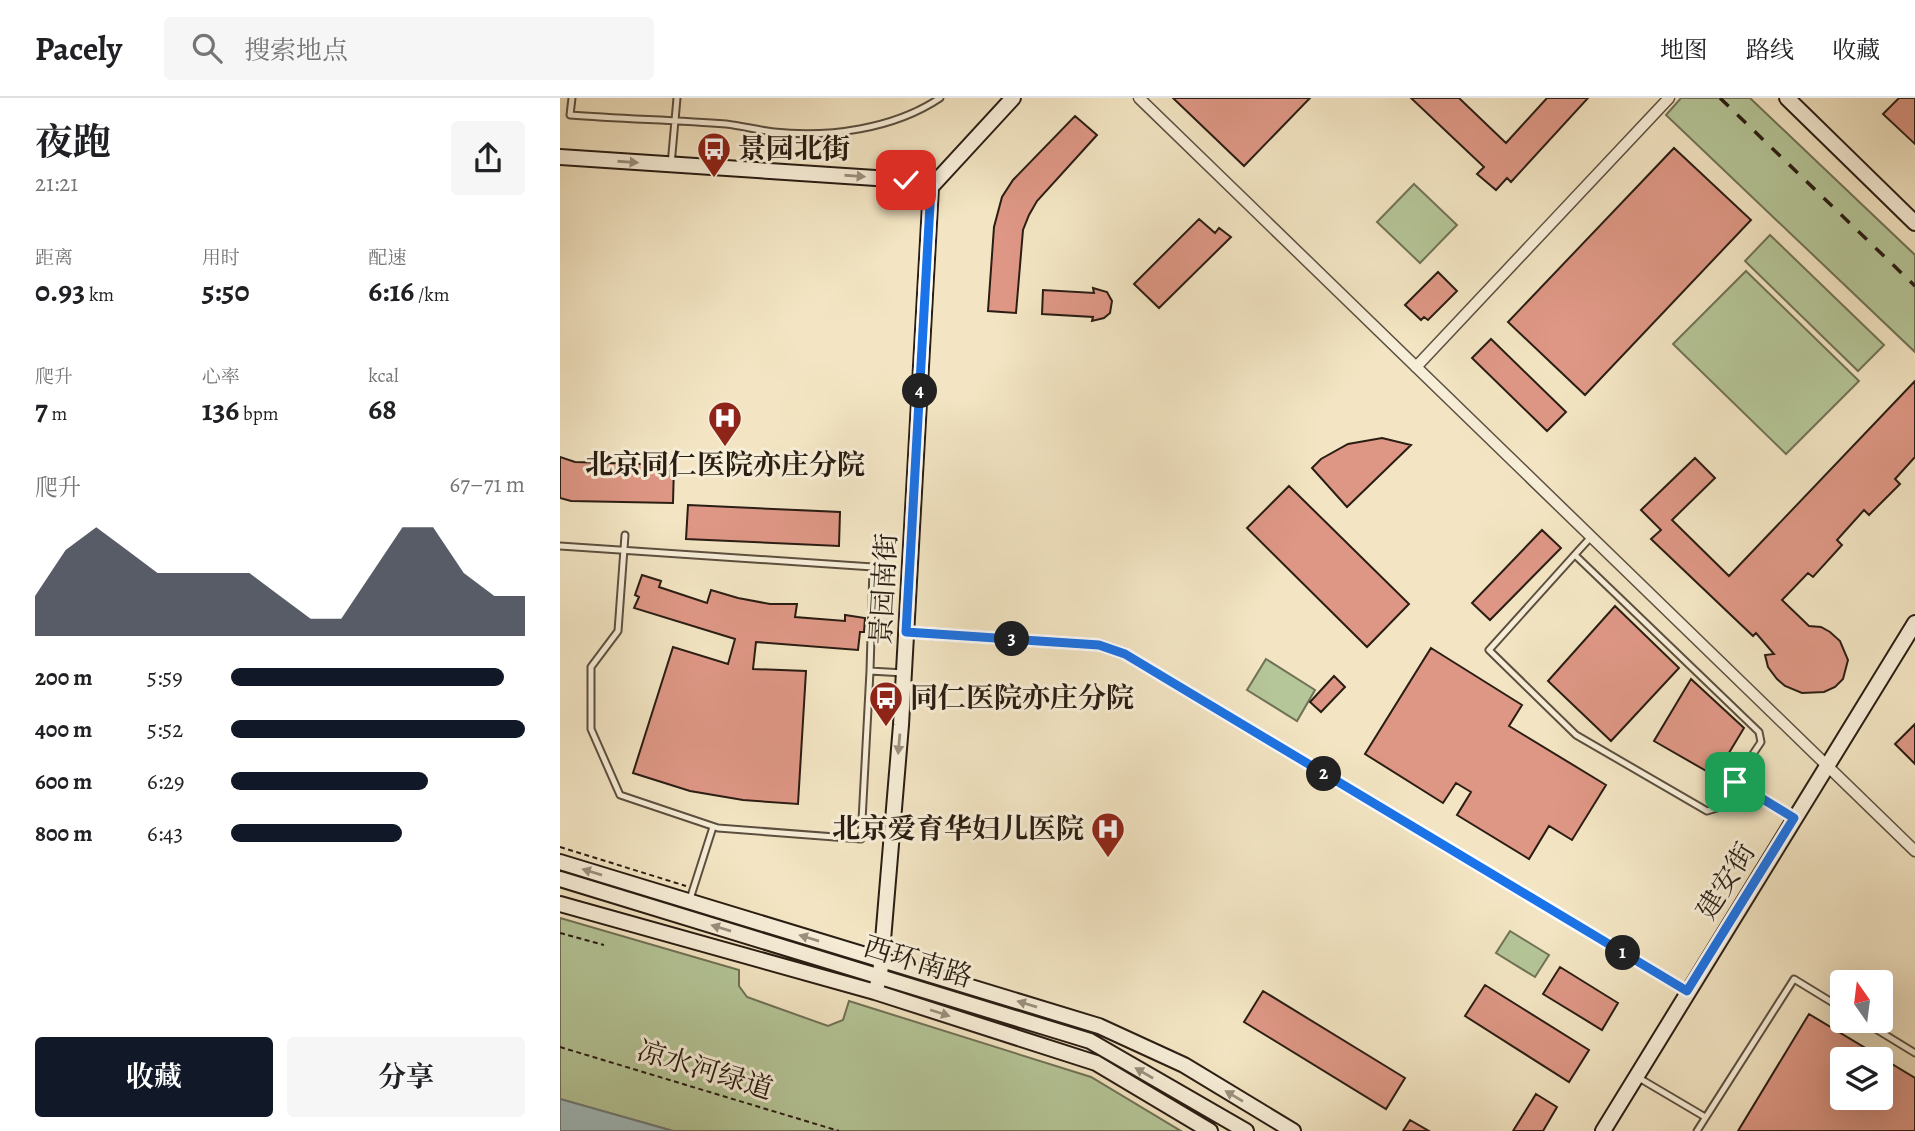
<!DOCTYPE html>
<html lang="zh">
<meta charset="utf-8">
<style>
body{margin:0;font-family:Alegreya,"Noto Serif SC",serif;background:#f6f6f6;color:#202124;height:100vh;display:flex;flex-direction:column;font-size:26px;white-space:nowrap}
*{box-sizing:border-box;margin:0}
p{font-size:23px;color:#757577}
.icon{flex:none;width:38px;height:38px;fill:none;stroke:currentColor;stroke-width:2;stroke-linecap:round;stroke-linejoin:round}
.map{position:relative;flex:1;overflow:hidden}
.sheet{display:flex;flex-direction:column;background:#fff;width:560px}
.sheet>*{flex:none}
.needle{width:46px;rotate:346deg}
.tools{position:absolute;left:1270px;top:872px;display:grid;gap:14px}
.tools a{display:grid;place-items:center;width:63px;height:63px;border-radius:7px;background:#fff;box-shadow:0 7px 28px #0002;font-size:35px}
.pin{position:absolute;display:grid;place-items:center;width:60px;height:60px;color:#fff;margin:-30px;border-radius:14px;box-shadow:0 4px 10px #0006}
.km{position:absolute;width:35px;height:35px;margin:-18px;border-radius:50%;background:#222;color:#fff;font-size:19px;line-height:35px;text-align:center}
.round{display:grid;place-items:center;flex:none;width:74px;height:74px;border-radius:7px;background:#f6f6f6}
.headline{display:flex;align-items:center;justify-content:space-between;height:119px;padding:0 35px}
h1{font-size:38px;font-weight:700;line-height:52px}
.metrics{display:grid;grid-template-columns:repeat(3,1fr);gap:10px;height:119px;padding:7px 35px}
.metrics div{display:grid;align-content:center}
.metrics b{font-size:30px;font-weight:700}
.metrics small{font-size:19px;font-weight:400}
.metrics p{font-size:19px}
.chart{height:196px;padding:14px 35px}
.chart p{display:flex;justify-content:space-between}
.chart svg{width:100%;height:126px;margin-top:7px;fill:#111827;opacity:.7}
.button{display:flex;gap:14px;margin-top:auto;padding:14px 35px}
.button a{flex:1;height:80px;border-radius:7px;background:#111827;color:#fff;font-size:28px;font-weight:700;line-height:80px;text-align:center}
.button a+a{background:#f6f6f6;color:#202124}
ul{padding:0 35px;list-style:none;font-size:23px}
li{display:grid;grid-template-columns:112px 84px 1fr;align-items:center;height:52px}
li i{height:18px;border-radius:9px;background:#111827}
header{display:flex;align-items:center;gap:42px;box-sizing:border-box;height:98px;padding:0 35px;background:#fff;border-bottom:2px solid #e0e0e0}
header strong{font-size:33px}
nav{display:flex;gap:38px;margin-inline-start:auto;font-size:24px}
.search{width:490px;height:63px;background:#f6f6f6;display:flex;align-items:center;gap:18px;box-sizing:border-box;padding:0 24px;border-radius:7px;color:#757577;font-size:26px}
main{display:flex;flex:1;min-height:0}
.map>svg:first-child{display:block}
.green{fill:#b5c698;stroke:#707256;stroke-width:2}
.water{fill:#a0bcbe;stroke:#717c7a;stroke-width:2}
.building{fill:#de9785;stroke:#2a1d13;stroke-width:2;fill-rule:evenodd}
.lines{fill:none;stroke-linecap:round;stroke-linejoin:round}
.lane-casing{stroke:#5c4f3f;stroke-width:9}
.street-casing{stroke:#5c4f3f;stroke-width:13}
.secondary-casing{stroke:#2a1d13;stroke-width:18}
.path{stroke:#2a1d13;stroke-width:2;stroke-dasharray:5 3.5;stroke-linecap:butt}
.lane{stroke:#f7eed8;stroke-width:5}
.street{stroke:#f7eed8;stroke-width:10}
.secondary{stroke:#f7eed8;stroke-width:14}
.rail{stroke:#2a1d13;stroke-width:3.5;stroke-dasharray:12 12;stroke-linecap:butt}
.oneway{fill:#9b907f}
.route-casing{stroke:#fff;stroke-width:14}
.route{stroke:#1a73e8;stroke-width:9}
.labels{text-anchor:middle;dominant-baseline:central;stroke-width:6;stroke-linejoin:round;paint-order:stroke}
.poi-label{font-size:28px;font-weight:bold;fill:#2a1d13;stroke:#f7eed8;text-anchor:start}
.street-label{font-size:28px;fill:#2a1d13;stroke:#f7eed8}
</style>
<header>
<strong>Pacely</strong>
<div class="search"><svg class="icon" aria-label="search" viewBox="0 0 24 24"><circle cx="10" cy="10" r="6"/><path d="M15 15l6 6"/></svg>搜索地点</div>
<nav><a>地图</a><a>路线</a><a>收藏</a></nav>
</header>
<main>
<section class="sheet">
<div class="headline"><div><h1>夜跑</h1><p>21:21</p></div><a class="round"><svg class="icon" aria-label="share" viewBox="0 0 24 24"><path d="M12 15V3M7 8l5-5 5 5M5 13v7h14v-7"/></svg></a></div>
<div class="metrics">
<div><p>距离</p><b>0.93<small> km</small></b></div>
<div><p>用时</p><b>5:50</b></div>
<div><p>配速</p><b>6:16<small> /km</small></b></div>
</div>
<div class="metrics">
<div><p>爬升</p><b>7<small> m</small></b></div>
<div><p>心率</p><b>136<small> bpm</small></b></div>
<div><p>kcal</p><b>68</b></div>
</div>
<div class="chart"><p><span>爬升</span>67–71 m</p>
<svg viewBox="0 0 160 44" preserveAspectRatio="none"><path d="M0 44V30L10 14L20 6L30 14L40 22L50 22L60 22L70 22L80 30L90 38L100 38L110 22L120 6L130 6L140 22L150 30L160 30V44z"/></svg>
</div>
<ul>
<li><b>200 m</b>5:59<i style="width:93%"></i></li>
<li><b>400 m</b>5:52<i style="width:100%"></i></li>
<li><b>600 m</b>6:29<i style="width:67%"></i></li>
<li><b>800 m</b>6:43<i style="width:58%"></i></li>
</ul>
<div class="button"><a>收藏</a><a>分享</a></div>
</section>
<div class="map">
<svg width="1355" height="1033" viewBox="0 0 1355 1033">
<rect width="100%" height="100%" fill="#f3e5c3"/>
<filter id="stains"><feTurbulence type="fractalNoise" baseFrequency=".00286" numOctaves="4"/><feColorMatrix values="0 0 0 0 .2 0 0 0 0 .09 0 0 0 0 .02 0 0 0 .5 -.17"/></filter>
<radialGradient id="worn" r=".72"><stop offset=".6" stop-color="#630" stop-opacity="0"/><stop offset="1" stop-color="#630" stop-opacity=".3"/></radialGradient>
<path class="green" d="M1121 0H1190L1355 157V254L1106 17Z
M854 86 897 127 860 165 817 124Z
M1210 137 1324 247 1298 273 1185 163Z
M1186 173 1299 283 1226 356 1113 246Z
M706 561 755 592 737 623 687 592Z
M0 820 179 872V888L187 899 268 928 283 922 289 903 531 979 621 1033H113L0 1001Z
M950 833 989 857 975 879 936 855Z"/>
<path class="water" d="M0 1001 113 1033H0Z"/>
<path class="building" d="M613 0H750L684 68Z
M851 0H899L946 45 987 0H1028L951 84 947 80 936 92 917 76 924 69Z
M1339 0H1355V46L1323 16Z
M515 18 537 37 477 103 469 117 463 132 456 215 428 213 434 129 442 99 453 82Z
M1114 50 1191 122 1025 297 948 224Z
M639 121 655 135 659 130 671 139 599 210 574 186Z
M878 174 897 193 868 222 864 219 861 222 845 207Z
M533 190 547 194 552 203 550 215 544 220 532 223 533 219 482 216 483 192 534 195Z
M931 241 1006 314 987 333 912 260Z
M1355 283V359L1335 381 1340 386 1309 417 1304 412 1277 442 1282 447 1253 479 1248 475 1222 502 1249 528 1261 529 1270 534 1280 543 1288 562 1283 581 1275 589 1264 594 1242 595 1225 588 1217 581 1208 569 1205 557 1214 556 1196 535 1193 538 1091 441 1101 432 1081 412 1135 360 1155 380 1112 422 1169 478Z
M822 340 851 347 787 409 752 370 761 361 788 346Z
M0 359 15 364 114 367 113 405 11 403 0 400Z
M729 388 849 506 807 549 687 430Z
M128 407 280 414 279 448 126 441Z
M982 432 1001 450 930 522 912 505Z
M82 477 101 483 99 489 147 505 151 492 178 500 210 506H237L235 519 285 523V517L305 520 304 534H300L298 552 196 544 193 571 246 573 238 706 183 702 130 693 73 675 113 549 168 566 175 541 74 510 79 499 75 497Z
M1055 508 1119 570 1051 643 988 583Z
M871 550 962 607 949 628 1046 687 1012 742 989 728 969 761 897 717 911 694 896 685 883 705 805 656Z
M774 578 785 589 761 614 750 604Z
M1131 581 1184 630 1155 678 1094 643Z
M1355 626V666L1335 646Z
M1000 869 1058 905 1042 932 983 896Z
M925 887 1029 952 1009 984 905 918Z
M703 893 845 980 826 1011 684 924Z
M1249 916 1355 980V1033H1178ZM1283 961H1321V999H1283Z
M976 996 997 1009 983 1033H953Z
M850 1022 869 1033H843Z"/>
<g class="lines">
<g class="lane-casing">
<path id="lane" d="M12 0 10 17C62 21 114 22 166 26 182 28 198 32 214 34 268 40 334 31 380 0
M111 67 117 0
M65 437 58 533 31 569V631L60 697 158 730 301 741 310 573
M0 448 313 469 310 573 344 575
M1015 457 1199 634 1201 644 1157 710 1147 713 1016 637 929 552 1019 452 1031 439
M1175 684 1234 720
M130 801 153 729
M1301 922 1355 955
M1079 980 1145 1019
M1137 1033 1234 881 1283 911"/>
</g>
<g class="street-casing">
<path id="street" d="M579 0 1355 753
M856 269 1109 0
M346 534 539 547 565 556 1127 893"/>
</g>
<g class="secondary-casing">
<path id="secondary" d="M1227 0 1355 125
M0 59 346 82 371 89
M371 89 453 0
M0 764 539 928 624 967 733 1033
M0 781 530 943 686 1033
M0 806 315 894 536 965 650 1033
M315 894 320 878 341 627 371 89
M1043 1033 1355 525"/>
</g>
<path class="path" d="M0 749 126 788
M0 835 44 847
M0 949 279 1033"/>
<use href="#lane" class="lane"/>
<use href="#street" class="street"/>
<use href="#secondary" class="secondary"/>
<path class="rail" d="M1160 0 1355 188"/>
</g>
<defs><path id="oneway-solid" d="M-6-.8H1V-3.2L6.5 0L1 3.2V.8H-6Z" transform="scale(1.75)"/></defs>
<g class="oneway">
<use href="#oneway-solid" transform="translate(68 64) rotate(4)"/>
<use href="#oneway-solid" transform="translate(295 78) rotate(4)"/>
<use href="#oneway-solid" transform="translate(339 646) rotate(95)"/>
<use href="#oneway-solid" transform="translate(32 774) rotate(-163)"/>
<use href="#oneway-solid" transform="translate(161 830) rotate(-163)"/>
<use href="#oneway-solid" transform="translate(249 840) rotate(-163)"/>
<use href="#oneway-solid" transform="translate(467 906) rotate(-163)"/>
<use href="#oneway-solid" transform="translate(380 915) rotate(18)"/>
<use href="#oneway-solid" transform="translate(584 975) rotate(-150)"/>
<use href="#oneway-solid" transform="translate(674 998) rotate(-149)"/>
</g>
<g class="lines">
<g class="route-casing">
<path id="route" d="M346 82 371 89 346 534 539 547 565 556 1127 893 1234 720 1175 684"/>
</g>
<use href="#route" class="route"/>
</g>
<defs>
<g id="bus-pin" transform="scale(1.75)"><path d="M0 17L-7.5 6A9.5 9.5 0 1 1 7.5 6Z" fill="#8f2418" stroke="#f7eed8"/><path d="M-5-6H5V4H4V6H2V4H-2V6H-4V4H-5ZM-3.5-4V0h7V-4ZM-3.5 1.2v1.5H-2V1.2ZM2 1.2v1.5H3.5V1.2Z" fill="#fff"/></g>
<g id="hospital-pin" transform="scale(1.75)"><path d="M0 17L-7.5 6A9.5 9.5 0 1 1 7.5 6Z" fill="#8f2418" stroke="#f7eed8"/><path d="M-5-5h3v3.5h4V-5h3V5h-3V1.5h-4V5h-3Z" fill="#fff"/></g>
</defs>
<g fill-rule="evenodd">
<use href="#bus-pin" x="154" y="51"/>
<use href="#hospital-pin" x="165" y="320"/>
<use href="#bus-pin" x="326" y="600"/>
<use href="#hospital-pin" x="548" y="731"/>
</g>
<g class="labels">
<g class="poi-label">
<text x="178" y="51">景园北街</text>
<text x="165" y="367" text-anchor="middle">北京同仁医院亦庄分院</text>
<text x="350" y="600">同仁医院亦庄分院</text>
<text x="524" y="731" text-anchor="end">北京爱育华妇儿医院</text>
</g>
<g class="street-label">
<text transform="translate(324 491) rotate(-87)">景园南街</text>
<text transform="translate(1166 783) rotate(-58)">建安街</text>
<text transform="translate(358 864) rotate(17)">西环南路</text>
<text transform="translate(145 972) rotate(17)">凉水河绿道</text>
</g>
</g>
<rect width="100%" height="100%" filter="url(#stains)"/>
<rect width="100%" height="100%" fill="url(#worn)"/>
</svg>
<div class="tools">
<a><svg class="needle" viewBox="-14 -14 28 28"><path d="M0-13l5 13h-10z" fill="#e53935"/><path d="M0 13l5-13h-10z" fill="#757577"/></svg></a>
<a><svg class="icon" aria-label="layers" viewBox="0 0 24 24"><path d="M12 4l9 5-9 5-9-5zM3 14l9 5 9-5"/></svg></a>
</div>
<div class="pin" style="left:1175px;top:684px;background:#1e9e55"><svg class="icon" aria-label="arrive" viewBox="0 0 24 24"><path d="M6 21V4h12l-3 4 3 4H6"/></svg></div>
<div class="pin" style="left:346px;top:82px;background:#d93025"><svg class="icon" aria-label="check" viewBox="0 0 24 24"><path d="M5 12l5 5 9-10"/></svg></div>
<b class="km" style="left:1063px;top:855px">1</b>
<b class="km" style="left:764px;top:676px">2</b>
<b class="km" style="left:452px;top:541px">3</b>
<b class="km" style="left:360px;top:293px">4</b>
</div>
</main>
